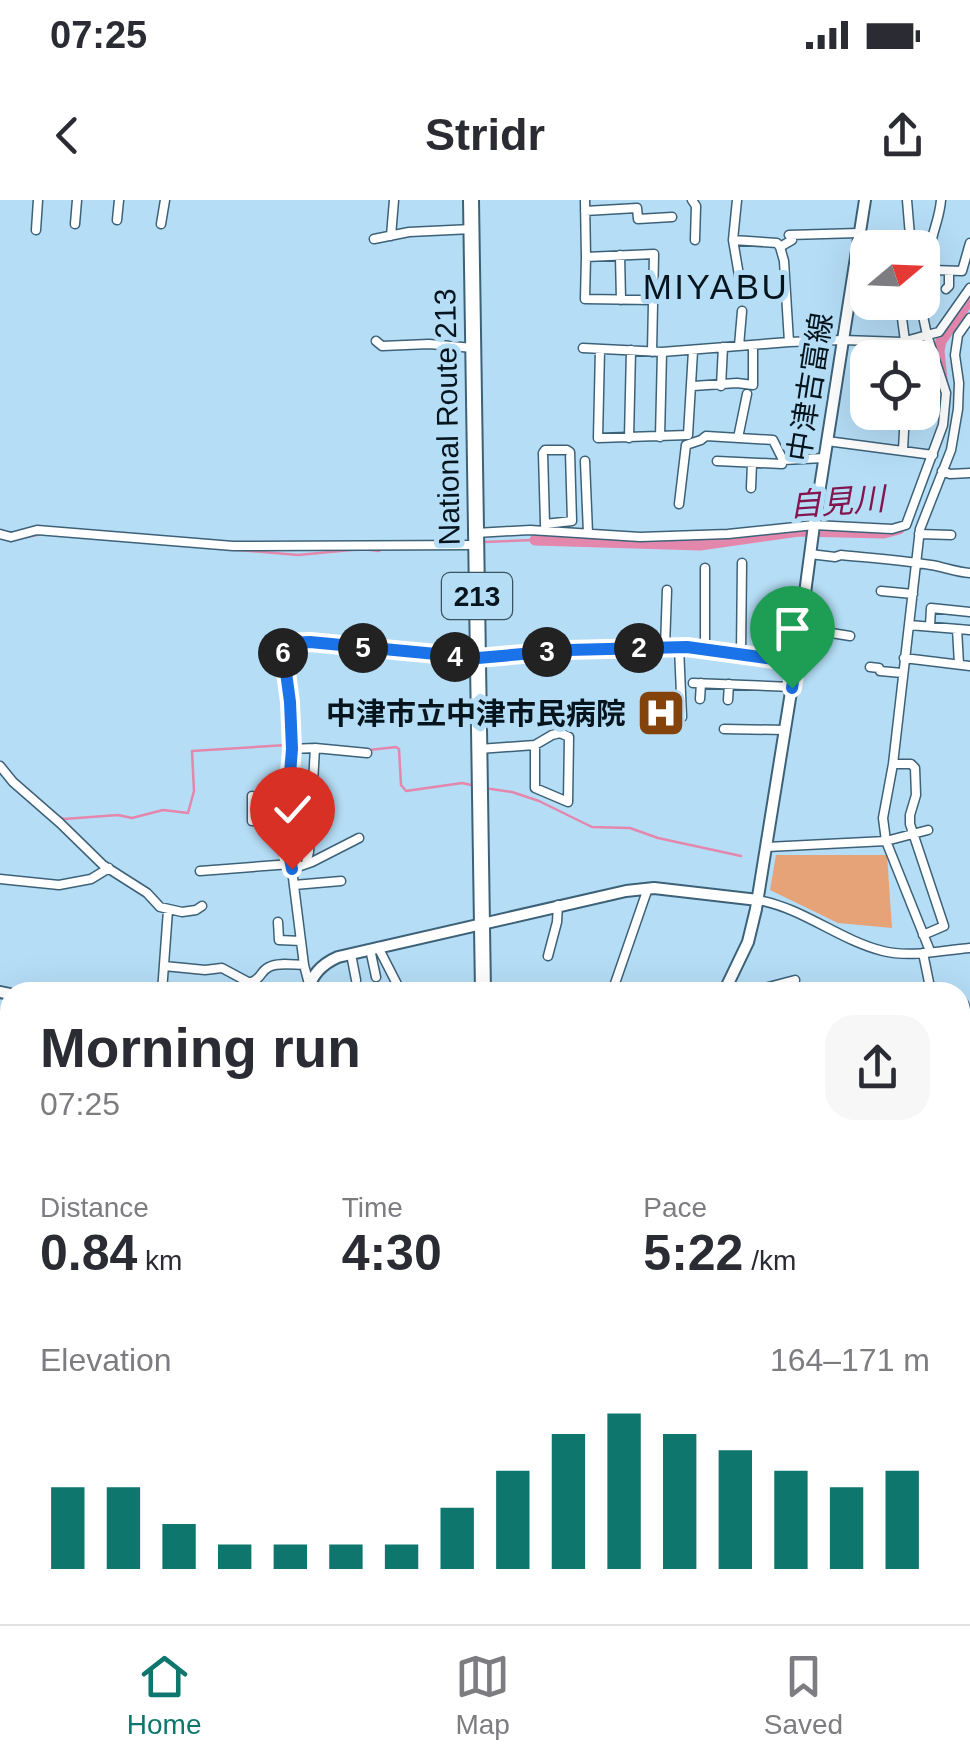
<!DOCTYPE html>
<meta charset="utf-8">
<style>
body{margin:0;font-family:Helvetica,"Noto Sans JP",sans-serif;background:#f7f7f7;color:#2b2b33;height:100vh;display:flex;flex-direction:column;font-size:38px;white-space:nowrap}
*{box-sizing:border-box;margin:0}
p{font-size:32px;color:#7c7c81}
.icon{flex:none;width:55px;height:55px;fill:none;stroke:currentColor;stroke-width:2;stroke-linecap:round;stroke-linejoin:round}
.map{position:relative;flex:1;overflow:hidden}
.details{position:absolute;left:0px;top:782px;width:970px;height:642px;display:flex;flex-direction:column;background:#fff;border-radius:30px 30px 0 0;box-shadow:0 10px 40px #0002}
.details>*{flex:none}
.needle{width:65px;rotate:71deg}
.fabs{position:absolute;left:850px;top:30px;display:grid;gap:20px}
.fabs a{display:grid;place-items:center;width:90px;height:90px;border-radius:20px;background:#fff;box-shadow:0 10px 40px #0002;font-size:50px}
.pin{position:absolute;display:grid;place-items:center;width:85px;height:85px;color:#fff;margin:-102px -42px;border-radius:50% 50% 50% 0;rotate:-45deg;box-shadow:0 0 10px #0007}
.pin .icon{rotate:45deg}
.km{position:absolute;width:50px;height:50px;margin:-25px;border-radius:50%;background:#222;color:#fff;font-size:28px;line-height:50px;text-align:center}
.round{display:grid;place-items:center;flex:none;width:105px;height:105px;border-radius:30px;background:#f7f7f7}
.headline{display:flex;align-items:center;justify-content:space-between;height:170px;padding:0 40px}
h1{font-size:55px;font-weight:700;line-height:75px}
.stats{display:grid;grid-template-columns:repeat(3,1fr);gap:15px;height:170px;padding:10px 40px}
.stats div{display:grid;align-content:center}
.stats b{font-size:50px;font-weight:700}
.stats small{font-size:28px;font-weight:400}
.stats p{font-size:28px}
.chart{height:280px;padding:20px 40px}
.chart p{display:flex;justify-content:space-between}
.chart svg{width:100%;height:180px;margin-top:10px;stroke:#0f766e;stroke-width:6}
.status{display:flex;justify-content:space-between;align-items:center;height:70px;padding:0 50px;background:#fff;direction:ltr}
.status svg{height:28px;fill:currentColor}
header{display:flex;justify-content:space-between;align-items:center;height:130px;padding:0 40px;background:#fff;font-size:45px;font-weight:700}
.tabs{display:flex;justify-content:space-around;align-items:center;height:140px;border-top:2px solid #e1e1e2;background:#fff;font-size:28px;color:#7c7c81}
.tabs a{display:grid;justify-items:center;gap:5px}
.tabs .current{color:#0f766e}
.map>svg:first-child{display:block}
.green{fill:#e5a377}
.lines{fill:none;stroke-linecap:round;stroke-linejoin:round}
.stream{stroke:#e487ad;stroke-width:2.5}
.river{stroke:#e487ad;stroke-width:11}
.street-casing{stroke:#3d6278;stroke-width:11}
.secondary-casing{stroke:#3d6278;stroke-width:14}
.highway-casing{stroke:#3d6278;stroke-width:18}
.street{stroke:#fff;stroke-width:8}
.secondary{stroke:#fff;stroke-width:10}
.highway{stroke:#fff;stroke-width:14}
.route-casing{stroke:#fff;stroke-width:20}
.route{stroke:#1a73e8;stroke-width:12}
.labels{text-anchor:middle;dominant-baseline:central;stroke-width:10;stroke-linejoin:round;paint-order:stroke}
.shield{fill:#b5ddf6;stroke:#3a515e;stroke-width:2.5}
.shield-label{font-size:28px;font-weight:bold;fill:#06151d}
.street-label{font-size:30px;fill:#06151d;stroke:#b5ddf6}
.poi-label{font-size:30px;font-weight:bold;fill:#06151d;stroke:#b5ddf6;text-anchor:end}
.water-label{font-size:32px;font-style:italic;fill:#82144e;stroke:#b5ddf6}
.quarter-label{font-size:35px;letter-spacing:2.5px;fill:#06151d;stroke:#b5ddf6}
</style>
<div class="status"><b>07:25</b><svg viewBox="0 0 49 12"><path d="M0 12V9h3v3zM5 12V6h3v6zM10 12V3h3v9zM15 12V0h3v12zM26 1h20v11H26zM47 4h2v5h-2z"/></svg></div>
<header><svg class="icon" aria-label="back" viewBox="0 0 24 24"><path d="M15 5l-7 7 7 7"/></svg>Stridr<svg class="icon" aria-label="share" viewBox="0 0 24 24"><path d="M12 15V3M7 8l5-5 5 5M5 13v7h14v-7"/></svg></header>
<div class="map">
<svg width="970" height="1424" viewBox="0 0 970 1424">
<rect width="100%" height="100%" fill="#b5ddf6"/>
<path class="green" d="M776 655H887L892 728 838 723 770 690Z"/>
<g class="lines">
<path class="stream" d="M105 339 298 355 362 349 379 351 384 347
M11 340 42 334
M484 342 535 340
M369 550 396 547 399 549 401 585 406 591 462 583 476 586
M484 588 512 592 539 601 592 627 630 628 658 638 741 656
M58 616 64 619 118 615 132 618 163 610 188 613 194 591 192 551 287 545"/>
<path class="river" d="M942 180 939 151 941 141 970 99
M535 340 700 345 799 331 884 333 899 329
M0 1177 10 1196
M363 1415 369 1424"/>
<g class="street-casing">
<path id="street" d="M585 0 586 57
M692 0 696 6 695 40
M737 0 733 40 777 43 780 47
M907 0 911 48
M941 0C939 27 924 43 933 70L962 71 970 43
M585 11 637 8 638 19 672 17
M117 20 119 0
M75 24 77 0
M161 24 165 0
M36 30 38 0
M391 36 394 0
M374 39 409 32 472 29
M733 40 740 81
M780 47 784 61 789 142
M780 47 792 40 789 35 859 33
M620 55 621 100
M946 89 949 86V72
M896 102 900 103 905 141
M376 141 382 146 429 144 473 148
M739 146 742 111
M583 148 662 152 789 142 843 140 902 142 927 135 920 102
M600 149 598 238 688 235 693 151
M652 152 654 54 586 57 585 99 653 100
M693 186 737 183 753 185V145
M721 186 723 147
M660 237 662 152
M629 238 631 150
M738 238 747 194
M827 241 933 255
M903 250 905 212
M585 261 588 333
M717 261 782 264 783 260
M942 271 950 274 970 273
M751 288 752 263
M679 304 686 245 701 240 706 236 773 240 783 260 824 258
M545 324 572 321 570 252 567 250H545L543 253 545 324 546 330
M476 333 530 330 640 337 728 334 814 325 892 329 906 325 943 225 946 193 927 135 939 132 970 88
M0 334 11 337 37 330 233 346 476 345
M919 334 951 335
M810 354 835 357 841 355C871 358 901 360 931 365 944 367 956 372 970 373
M705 368V449
M881 391 913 394
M909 425 970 430
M930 426 931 408 970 412
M800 428 850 436
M957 429 959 464
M665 447 667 390
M679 447 682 517
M741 454 742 363
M904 458 970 466
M870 467 879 468 880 471 902 473
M693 483 792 487
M700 499 701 483
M728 500 729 484
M724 529 785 530
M315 548 367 553
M291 549 315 548 309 652 306 663
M479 549 535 545 552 535 560 533 569 537 568 602 535 588V545
M893 564H911L915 568 916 595 910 615V624L944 726 923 735
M0 566 13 582 60 623 103 665 147 693 160 707 182 712 196 710 202 706
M252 596V621H286
M928 630 886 641 930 751
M767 647 886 641 883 618 893 564 920 329 951 250 958 209 959 183 955 155 958 135 970 118
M292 669 312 662 359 638
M200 671 291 664
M0 679 59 685 91 679 109 668
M294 685 341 681
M758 700C803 708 839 740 883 751 911 758 942 750 970 748
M278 722 279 740 301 741
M378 747 400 790
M370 749 376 777
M923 753 931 792
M351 754 356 780
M548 756 557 722 558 705
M164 766 205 770 222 768 250 783C263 778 259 772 269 767 278 762 294 765 304 765
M309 784 304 765 290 654 285 634 291 549 290 502 282 443H310L478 458 568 450 687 447 796 461
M309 791 333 792
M162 792 168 710
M612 792 648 688
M750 792 795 780
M960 802 964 804 970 824
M960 889 964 902
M0 900 10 903
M960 1062 970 1074
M960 1154 970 1126
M960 1175 963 1198 970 1214
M960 1408 970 1405
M534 1415 551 1424
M898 1415 914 1417 932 1415
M0 1423 27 1424
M200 1424 201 1415
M437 1424 440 1415
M566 1424 570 1415"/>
</g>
<g class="secondary-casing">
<path id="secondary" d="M0 792 10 794
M308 792C311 775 322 764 338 757L626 691 654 688 758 700
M724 792 748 742 756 709 796 461 814 325 865 0"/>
</g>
<g class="highway-casing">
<path id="highway" d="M471 0 483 792
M495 1415V1424"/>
</g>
<use href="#street" class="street"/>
<use href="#secondary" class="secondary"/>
<use href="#highway" class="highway"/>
</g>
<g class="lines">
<g class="route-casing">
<path id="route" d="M292 669 285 634 292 549 290 502 282 443 310 442 478 458 568 450 687 447 796 462 792 488"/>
</g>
<use href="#route" class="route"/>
</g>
<defs>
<g id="hospital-square" transform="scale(2.5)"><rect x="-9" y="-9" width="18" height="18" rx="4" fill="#83430a" stroke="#b5ddf6"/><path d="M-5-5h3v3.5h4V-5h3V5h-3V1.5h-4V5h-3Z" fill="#fff"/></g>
</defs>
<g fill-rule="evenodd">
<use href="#hospital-square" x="661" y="513"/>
</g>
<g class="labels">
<rect class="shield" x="442" y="373" width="70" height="46" rx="8"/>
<g class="shield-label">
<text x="477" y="396">213</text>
</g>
<g class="street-label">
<text transform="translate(810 187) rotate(-81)">中津吉富線</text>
<text transform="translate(447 217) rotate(-91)">National Route 213</text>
</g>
<g class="poi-label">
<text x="626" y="513">中津市立中津市民病院</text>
</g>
<g class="water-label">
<text transform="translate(837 302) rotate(-4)">自見川</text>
</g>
<g class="quarter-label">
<text x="716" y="86">MIYABU</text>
</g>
</g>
</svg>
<div class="fabs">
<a><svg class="needle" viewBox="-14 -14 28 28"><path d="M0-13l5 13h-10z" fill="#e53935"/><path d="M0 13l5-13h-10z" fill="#7c7c81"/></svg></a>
<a><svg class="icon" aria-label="locate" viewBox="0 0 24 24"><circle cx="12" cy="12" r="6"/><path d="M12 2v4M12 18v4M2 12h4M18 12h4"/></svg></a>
</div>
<div class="pin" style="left:792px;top:488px;background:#1e9e55"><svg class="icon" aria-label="arrive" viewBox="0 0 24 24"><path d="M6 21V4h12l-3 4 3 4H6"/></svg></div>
<div class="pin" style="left:292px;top:669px;background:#d93025"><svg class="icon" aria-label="check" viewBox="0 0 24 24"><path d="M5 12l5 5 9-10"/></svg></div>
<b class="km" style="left:639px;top:448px">2</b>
<b class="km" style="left:547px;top:452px">3</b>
<b class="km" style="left:455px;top:457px">4</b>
<b class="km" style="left:363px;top:448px">5</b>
<b class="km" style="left:283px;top:453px">6</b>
<section class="details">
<div class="headline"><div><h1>Morning run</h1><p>07:25</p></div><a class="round"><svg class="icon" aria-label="share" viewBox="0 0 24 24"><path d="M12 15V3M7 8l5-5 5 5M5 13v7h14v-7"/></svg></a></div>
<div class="stats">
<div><p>Distance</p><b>0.84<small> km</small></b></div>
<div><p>Time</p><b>4:30</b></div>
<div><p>Pace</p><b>5:22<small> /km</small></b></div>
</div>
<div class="chart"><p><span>Elevation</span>164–171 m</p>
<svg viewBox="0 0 160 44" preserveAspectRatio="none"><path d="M5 44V24M15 44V24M25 44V33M35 44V38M45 44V38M55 44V38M65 44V38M75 44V29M85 44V20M95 44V11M105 44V6M115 44V11M125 44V15M135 44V20M145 44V24M155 44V20"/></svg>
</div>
</section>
</div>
<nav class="tabs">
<a class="current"><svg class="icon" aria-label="home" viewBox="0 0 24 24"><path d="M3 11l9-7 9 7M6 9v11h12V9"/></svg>Home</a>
<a><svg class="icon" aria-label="map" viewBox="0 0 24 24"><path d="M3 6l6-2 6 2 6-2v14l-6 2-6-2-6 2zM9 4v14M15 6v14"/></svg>Map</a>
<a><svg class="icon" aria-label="saved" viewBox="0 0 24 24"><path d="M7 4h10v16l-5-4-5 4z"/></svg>Saved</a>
</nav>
